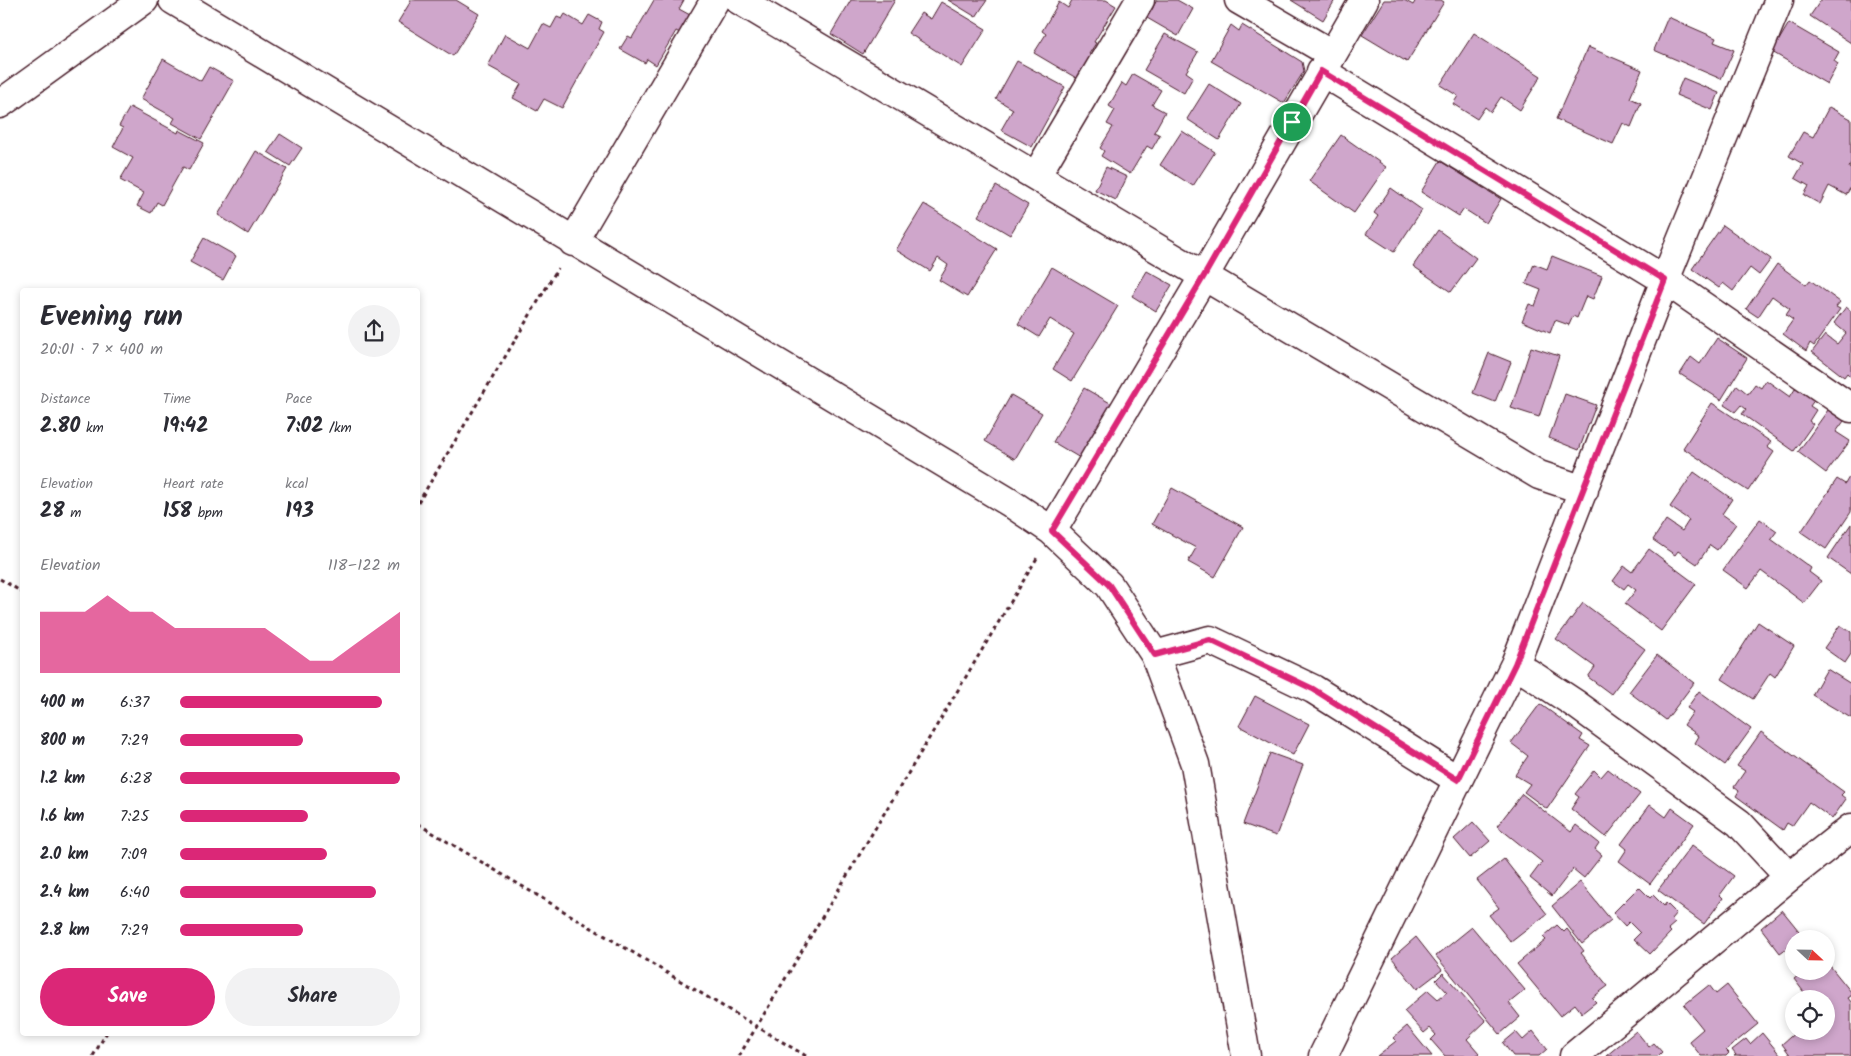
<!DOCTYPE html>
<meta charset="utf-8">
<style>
body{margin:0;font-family:Kalam,sans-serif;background:#f2f2f3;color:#2b2b33;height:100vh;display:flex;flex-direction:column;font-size:19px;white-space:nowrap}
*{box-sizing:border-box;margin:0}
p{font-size:16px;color:#7c7c81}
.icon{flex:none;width:28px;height:28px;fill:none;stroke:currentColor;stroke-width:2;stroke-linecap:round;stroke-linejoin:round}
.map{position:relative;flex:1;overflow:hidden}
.side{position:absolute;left:20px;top:288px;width:400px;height:748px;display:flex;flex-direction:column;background:#fff;border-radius:5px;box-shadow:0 2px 8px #0003}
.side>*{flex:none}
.needle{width:32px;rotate:112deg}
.tools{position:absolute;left:1785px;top:930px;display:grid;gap:10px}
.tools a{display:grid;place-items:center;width:50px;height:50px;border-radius:50%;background:#fff;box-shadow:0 2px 8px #0003;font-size:25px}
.pin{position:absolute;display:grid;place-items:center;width:42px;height:42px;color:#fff;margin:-21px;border:2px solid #fff;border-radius:50%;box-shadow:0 1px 5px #0007}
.round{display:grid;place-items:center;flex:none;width:52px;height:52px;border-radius:26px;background:#f2f2f3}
.head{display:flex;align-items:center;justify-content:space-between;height:85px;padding:0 20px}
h1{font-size:28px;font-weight:600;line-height:38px}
.figures{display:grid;grid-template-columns:repeat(3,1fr);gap:8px;height:85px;padding:5px 20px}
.figures div{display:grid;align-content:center}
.figures b{font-size:21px;font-weight:600}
.figures small{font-size:14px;font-weight:400}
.figures p{font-size:14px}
.chart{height:140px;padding:10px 20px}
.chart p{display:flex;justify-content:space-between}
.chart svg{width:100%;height:90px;margin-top:5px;fill:#db2777;opacity:.7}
.cta{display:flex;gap:10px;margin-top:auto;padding:10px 20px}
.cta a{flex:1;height:58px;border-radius:30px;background:#db2777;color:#fff;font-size:20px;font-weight:600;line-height:58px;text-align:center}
.cta a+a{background:#f2f2f3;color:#2b2b33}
ul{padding:0 20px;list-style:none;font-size:16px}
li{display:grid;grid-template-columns:80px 60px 1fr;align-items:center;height:38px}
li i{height:12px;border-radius:6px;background:#db2777}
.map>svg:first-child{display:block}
.building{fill:#cfa6cb;stroke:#4a1f2b}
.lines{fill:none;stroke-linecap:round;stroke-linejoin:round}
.minor-casing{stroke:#4a1f2b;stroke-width:31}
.path{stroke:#4a1f2b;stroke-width:3;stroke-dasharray:4 4;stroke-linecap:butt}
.minor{stroke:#fff;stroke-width:28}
.route-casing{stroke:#fff;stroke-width:10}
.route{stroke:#db2777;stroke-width:6}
</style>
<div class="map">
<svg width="1851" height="1056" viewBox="0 0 1851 1056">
<rect width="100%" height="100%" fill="#fff"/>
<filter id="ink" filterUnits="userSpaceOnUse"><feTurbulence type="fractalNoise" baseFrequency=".02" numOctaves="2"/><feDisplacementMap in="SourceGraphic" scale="10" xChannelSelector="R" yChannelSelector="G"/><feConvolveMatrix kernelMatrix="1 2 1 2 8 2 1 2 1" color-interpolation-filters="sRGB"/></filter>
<g filter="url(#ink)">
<path class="building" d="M409 0H456L479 14 453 56 398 22 411 1Z
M654 0H684L679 9 690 15 680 33 676 31 656 65 647 59 645 63 620 49 628 36 632 38Z
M851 0H895L863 54 831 34Z
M948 0H987L976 17Z
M1072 0H1106L1116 6 1094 42 1096 43 1089 54 1092 56 1078 79 1034 53 1046 34 1042 31 1059 2 1068 8Z
M1157 0H1177L1193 9 1178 36 1147 18Z
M1291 0H1335L1323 20Z
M1384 0H1404L1413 5 1416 0H1441L1444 2 1407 62 1362 35Z
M1821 0H1851V43L1810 16Z
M941 2 986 29 962 67 908 33 921 13 931 19Z
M565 14 583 25 589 15 602 22 599 29 604 32 562 108 544 99 537 111 513 98 521 84 488 66 505 34 530 48 543 24 551 28 557 17 562 19Z
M1668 17 1716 38 1714 42 1734 50 1721 79 1654 50Z
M1789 23 1839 52 1834 61 1838 64 1827 84 1772 52Z
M1231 25 1239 31 1242 25 1302 62 1304 71 1284 103 1211 61Z
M1474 33 1541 76 1520 110 1501 97 1491 112 1485 107 1477 119 1453 104 1458 96 1440 85Z
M1165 34 1198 52 1186 72 1193 77 1184 93 1144 70Z
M1588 47 1642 70 1630 98 1641 103 1631 127 1623 123 1613 144 1556 119Z
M163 59 201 81 209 67 234 81 201 139 172 123 175 118 141 99Z
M1017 61 1065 87 1032 147 1001 130 1013 109 996 99Z
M1133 74 1161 90 1152 105 1165 112 1154 132 1160 135 1152 149 1147 146 1130 174 1101 156 1104 151 1100 148 1113 127 1107 124 1115 110 1109 106 1122 83 1126 86Z
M1683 78 1719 93 1712 110 1676 95Z
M1209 84 1241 104 1219 140 1187 119Z
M130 107 178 133 179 130 204 143 189 170 183 167 162 205 157 202 151 213 137 206 144 193 120 180 133 158 113 147 123 128 119 126Z
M1829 107 1851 119V163L1849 168 1851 169V187L1846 195 1829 186 1820 204 1804 195 1809 186 1795 178 1803 164 1789 156 1803 132 1813 137Z
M1182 131 1215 152 1193 186 1160 165Z
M280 134 302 148 290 166 268 152Z
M1341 135 1386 167 1354 213 1309 181Z
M256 151 287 169 248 234 218 215Z
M1440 161 1501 199 1486 223 1464 209 1459 216 1421 192Z
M1106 167 1127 177 1116 200 1095 190Z
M996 186 1028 205 1010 235 978 216Z
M1391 188 1422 210 1394 252 1366 234 1378 216 1374 213Z
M924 204 997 249 967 297 939 280 948 265 938 258 930 271 896 250Z
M1723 225 1771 259 1759 275 1750 268 1733 291 1723 283 1719 288 1692 269Z
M1438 230 1476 258 1451 292 1413 266Z
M204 238 236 256 223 280 190 262Z
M1552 256 1602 276 1593 299 1586 296 1577 318 1573 316 1569 325 1555 320 1550 333 1522 321 1529 304 1535 306 1541 290 1526 284 1534 264 1547 269Z
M1777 264 1806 285 1810 280 1840 302 1836 307 1840 309 1814 346 1810 343 1806 351 1783 334 1793 320 1786 315 1790 309 1772 296 1758 317 1746 309Z
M1052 267 1118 306 1072 381 1053 369 1074 334 1050 319 1039 337 1018 324Z
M1147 271 1172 285 1156 311 1132 296Z
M1846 307 1851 311V377L1847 373 1844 377 1812 352 1825 335 1837 344 1846 333 1834 323Z
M1717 338 1747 358 1721 400 1680 374 1691 357 1700 364Z
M1531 347 1559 356 1539 417 1511 408Z
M1489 353 1511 362 1495 402 1473 393Z
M1766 380 1790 397 1797 386 1815 399 1810 406 1816 410 1809 421 1813 424 1794 451 1742 414 1746 409 1741 405 1735 412 1724 405 1737 385 1748 394 1755 384 1761 388Z
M1084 388 1112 404 1080 458 1053 442Z
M1565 394 1596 405 1579 450 1549 438Z
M1011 395 1042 413 1015 459 985 441Z
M1712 403 1771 442 1767 447 1774 452 1748 491 1683 448Z
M1828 410 1844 421 1836 432 1850 441 1826 473 1798 452Z
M1694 472 1732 499 1722 514 1736 524 1717 550 1710 545 1697 564 1678 551 1675 555 1653 540 1666 520 1682 531 1689 520 1670 507Z
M1849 477 1851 478V512L1826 549 1801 532 1837 479 1845 484Z
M1172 488 1243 527 1215 577 1188 562 1196 548 1152 524Z
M1760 519 1777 531 1771 539 1811 568 1809 572 1821 581 1804 603 1761 571 1748 588 1723 570Z
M1851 524V574L1828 558Z
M1649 549 1696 584 1661 631 1625 604 1636 590 1628 584 1624 589 1613 581 1624 566 1632 572Z
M1583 603 1645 649 1611 694 1588 677 1595 667 1556 639Z
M1758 622 1794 646 1775 677 1770 673 1753 699 1722 679Z
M1840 625 1851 632V654L1845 663 1824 648Z
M1657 655 1694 683 1666 720 1629 692Z
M1827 669 1851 684V718L1812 695Z
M1699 691 1751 729 1725 765 1695 743 1699 736 1684 725 1693 712 1687 708Z
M1255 696 1309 724 1293 755 1239 726Z
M1540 704 1583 735 1580 740 1590 746 1547 809 1524 792 1530 784 1515 775 1528 756 1511 743Z
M1761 732 1844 792 1841 795 1846 799 1832 819 1809 802 1792 826 1787 823 1783 830 1736 796 1739 791 1734 787 1745 771 1737 766Z
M1270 753 1303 765 1276 836 1243 824Z
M1608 769 1640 794 1606 837 1571 809 1579 797 1575 794 1594 770 1601 777Z
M1522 794 1571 832 1576 825 1599 843 1595 849 1602 855 1584 878 1573 869 1552 896 1530 878 1542 862 1497 826Z
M1650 805 1666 817 1672 808 1694 824 1650 884 1619 861 1627 849 1621 844Z
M1473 822 1490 841 1470 858 1454 839Z
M1692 845 1734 876 1720 895 1723 898 1704 924 1658 890Z
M1504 859 1547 914 1511 942 1489 915 1499 908 1477 880Z
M1580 882 1611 920 1582 944 1552 906Z
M1639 887 1650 898 1653 895 1664 906 1666 903 1676 913 1671 919 1675 923 1668 929 1671 932 1650 954 1634 939 1640 933 1629 922 1625 926 1613 913Z
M1782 910 1803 936 1799 939H1794V943L1780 953 1761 928Z
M1557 925 1564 932 1567 929 1584 951 1581 953 1608 986 1592 998 1596 1002 1582 1013 1575 1004 1560 1016 1517 964 1546 940 1543 937Z
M1472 927 1525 990 1509 1003 1520 1017 1500 1034 1436 956Z
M1416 937 1442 970 1417 989 1392 958Z
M1826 961 1851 992V996L1848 998 1851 1002V1056H1791L1782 1044 1797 1031H1826V999H1809L1794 979 1804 971H1826Z
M1443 973 1486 1021 1467 1039 1479 1053 1476 1056H1445L1431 1040 1436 1035 1430 1028 1424 1033 1404 1011 1428 990 1438 999 1447 992 1436 980Z
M1709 985 1716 994 1727 985 1758 1024 1726 1050 1729 1053 1726 1056H1701L1689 1041 1703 1029 1684 1005Z
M1407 1026 1432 1056H1377L1396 1041 1393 1038Z
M1533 1031 1547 1049 1539 1056H1513L1503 1043 1516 1032 1523 1040Z
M1636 1031 1649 1047 1654 1043 1662 1052 1658 1056H1606Z
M1762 1033 1781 1056H1734L1736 1055 1732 1050 1746 1039 1750 1044Z"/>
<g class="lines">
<g class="minor-casing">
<path id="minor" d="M173 0 1009 502 1052 531 1109 585 1155 655 1195 764 1246 1056
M739 0 1539 475 1584 490
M1239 0 1332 54
M1321 71 1665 280 1851 408
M0 104 144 0
M1036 176 1140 0
M573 242 715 0
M1052 531 1204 276 1364 0
M1155 655 1210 640 1313 689 1458 780
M1515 664 1577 705 1739 823 1789 877
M1323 1056 1515 664 1665 280 1779 0
M1574 1056 1789 877 1851 828"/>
</g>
<path class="path" d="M418 503 558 268
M0 579 22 592
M418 824 806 1056
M93 1056 107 1032
M739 1056 1037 558"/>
<use href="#minor" class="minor"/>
</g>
</g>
<g class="lines" filter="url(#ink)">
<g class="route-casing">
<path id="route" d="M1321 71 1665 280 1515 664 1458 780 1313 689 1210 640 1155 655 1109 585 1052 531 1204 276Z"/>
</g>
<use href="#route" class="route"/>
</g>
</svg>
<div class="tools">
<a><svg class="needle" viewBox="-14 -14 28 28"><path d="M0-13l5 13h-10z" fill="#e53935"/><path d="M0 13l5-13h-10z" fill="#7c7c81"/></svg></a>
<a><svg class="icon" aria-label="locate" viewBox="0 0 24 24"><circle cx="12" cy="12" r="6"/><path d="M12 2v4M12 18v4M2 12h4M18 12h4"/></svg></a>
</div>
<div class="pin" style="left:1292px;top:122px;background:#1e9e55"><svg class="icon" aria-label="arrive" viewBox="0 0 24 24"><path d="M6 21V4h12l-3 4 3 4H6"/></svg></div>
<section class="side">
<div class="head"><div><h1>Evening run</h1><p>20:01 · 7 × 400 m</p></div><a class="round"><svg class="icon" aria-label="share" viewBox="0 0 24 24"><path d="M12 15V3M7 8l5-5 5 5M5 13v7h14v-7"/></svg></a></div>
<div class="figures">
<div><p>Distance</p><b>2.80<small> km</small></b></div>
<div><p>Time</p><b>19:42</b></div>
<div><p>Pace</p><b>7:02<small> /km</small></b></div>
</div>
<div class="figures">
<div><p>Elevation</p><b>28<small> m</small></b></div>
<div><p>Heart rate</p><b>158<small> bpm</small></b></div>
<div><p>kcal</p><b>193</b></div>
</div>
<div class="chart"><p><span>Elevation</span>118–122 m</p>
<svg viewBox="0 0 160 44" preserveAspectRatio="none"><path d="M0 44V14L10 14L20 14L30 6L40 14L50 14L60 22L70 22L80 22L90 22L100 22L110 30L120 38L130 38L140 30L150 22L160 14V44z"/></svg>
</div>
<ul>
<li><b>400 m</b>6:37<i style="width:92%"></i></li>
<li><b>800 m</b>7:29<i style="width:56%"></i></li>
<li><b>1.2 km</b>6:28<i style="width:100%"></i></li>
<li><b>1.6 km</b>7:25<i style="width:58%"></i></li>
<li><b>2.0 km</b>7:09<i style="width:67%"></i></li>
<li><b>2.4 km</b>6:40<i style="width:89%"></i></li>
<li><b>2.8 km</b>7:29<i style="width:56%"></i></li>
</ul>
<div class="cta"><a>Save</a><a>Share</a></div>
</section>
</div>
